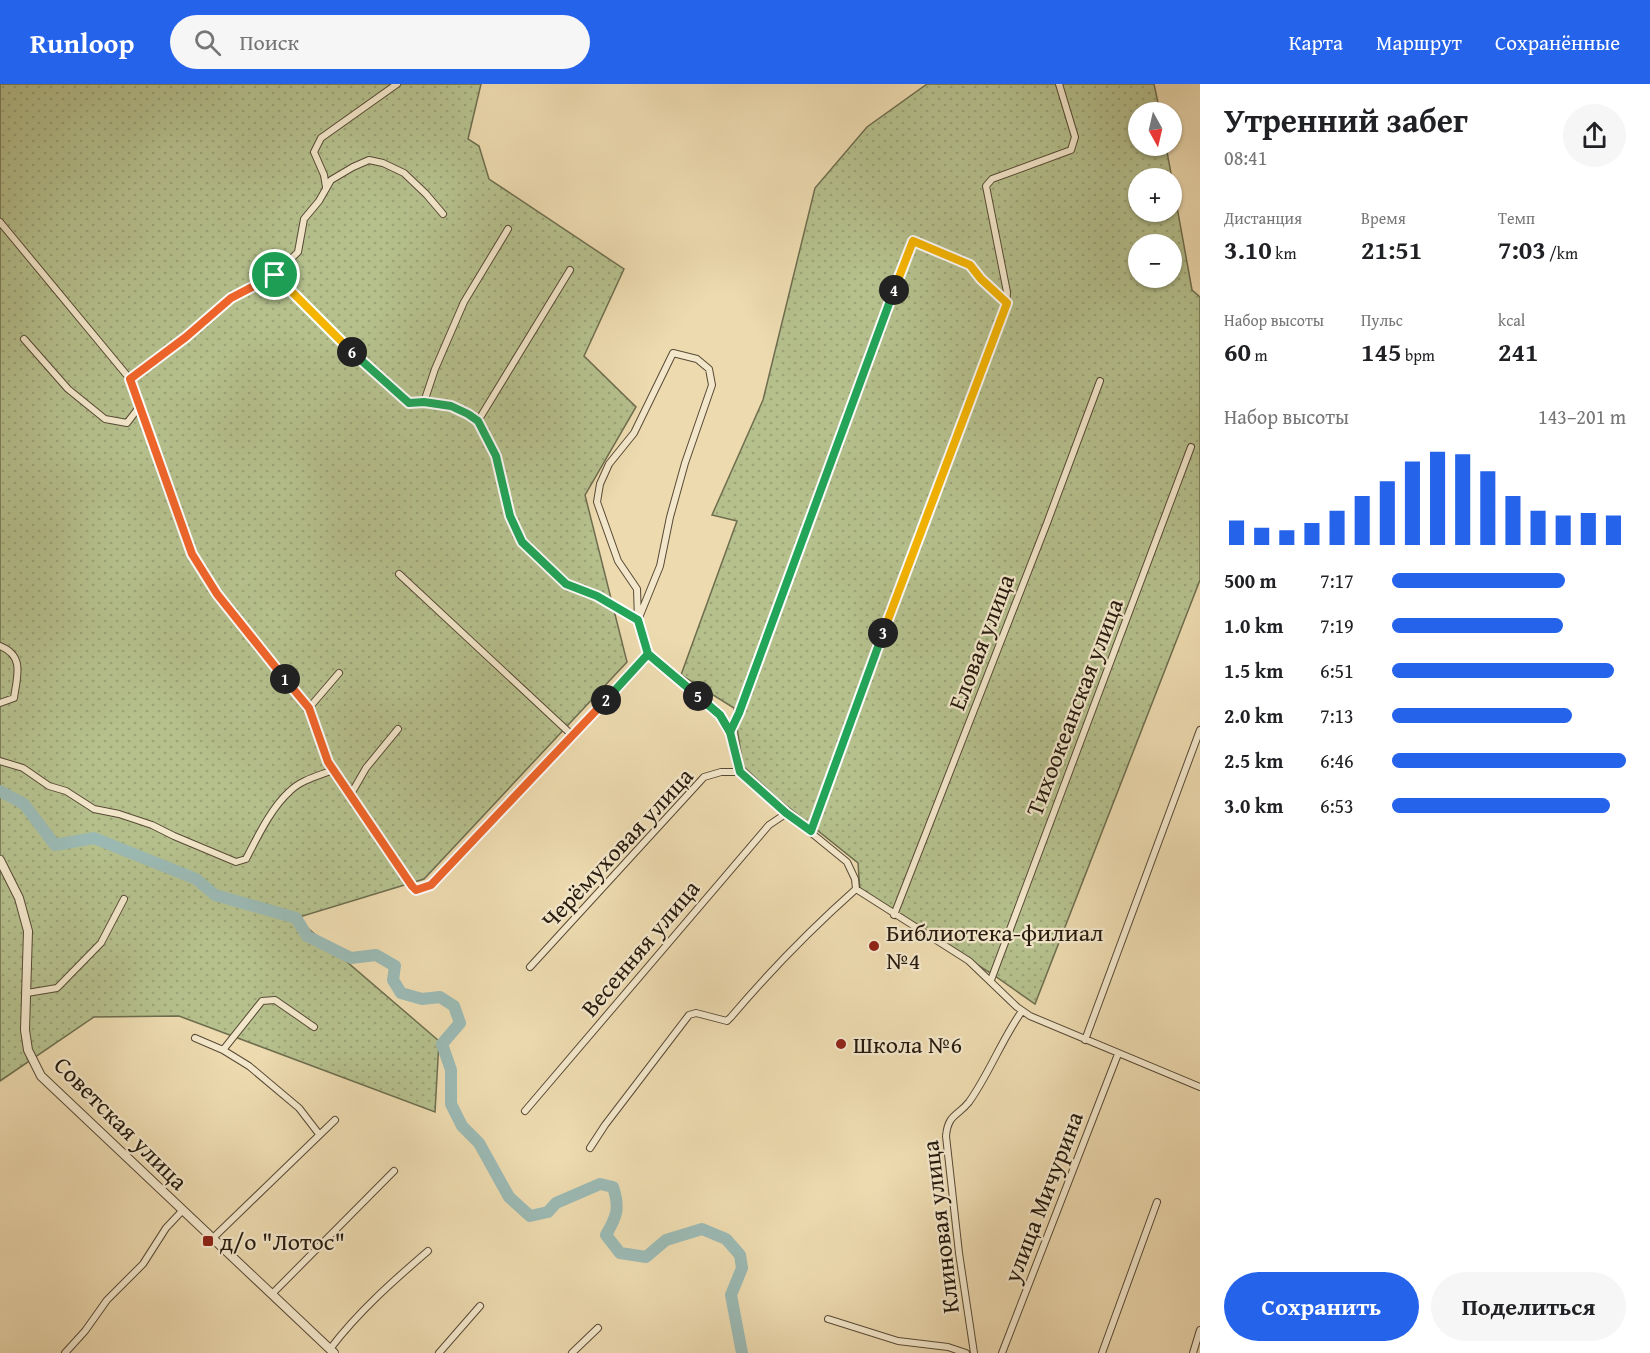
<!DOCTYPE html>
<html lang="ru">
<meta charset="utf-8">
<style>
body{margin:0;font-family:"Gentium Book Plus",serif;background:#f6f6f6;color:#202124;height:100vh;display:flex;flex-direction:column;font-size:22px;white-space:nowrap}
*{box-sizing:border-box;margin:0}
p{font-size:20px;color:#757577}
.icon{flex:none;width:33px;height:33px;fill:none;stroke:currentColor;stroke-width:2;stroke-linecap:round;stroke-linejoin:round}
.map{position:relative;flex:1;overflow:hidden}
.side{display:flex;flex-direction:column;background:#fff;width:450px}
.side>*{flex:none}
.needle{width:39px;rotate:172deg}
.controls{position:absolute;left:1128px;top:18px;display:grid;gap:12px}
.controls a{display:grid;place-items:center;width:54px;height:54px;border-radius:50%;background:#fff;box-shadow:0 2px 4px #0004;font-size:30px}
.pin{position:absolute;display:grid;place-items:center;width:51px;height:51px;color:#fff;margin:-26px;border:3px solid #fff;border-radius:50%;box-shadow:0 2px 6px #0007}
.km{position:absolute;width:30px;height:30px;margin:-15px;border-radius:50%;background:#222;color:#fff;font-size:16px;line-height:30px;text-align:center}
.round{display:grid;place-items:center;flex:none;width:63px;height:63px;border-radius:32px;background:#f6f6f6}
.overview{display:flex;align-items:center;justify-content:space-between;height:102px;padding:0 24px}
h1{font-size:33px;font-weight:600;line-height:45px}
.stats{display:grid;grid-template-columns:repeat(3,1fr);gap:9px;height:102px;padding:6px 24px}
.stats div{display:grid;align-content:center}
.stats b{font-size:26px;font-weight:600}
.stats small{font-size:16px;font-weight:400}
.stats p{font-size:16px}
.chart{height:168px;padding:12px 24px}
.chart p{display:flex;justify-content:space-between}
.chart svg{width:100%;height:108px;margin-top:6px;stroke:#2563eb;stroke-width:6}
.primary-button{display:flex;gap:12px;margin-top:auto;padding:12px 24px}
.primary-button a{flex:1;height:69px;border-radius:36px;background:#2563eb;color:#fff;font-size:24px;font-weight:600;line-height:69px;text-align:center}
.primary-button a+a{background:#f6f6f6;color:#202124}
ul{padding:0 24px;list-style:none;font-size:20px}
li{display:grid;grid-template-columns:96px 72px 1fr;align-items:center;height:45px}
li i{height:15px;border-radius:8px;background:#2563eb}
header{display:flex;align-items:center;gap:36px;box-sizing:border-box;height:84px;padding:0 30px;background:#2563eb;color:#fff}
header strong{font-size:28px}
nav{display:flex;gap:33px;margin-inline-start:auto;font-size:21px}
.search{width:420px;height:54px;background:#f6f6f6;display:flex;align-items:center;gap:15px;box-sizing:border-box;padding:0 21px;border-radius:33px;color:#757577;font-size:22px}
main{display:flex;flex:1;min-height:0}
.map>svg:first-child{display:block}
.grass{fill:url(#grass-dots);stroke:#6e6d4e;stroke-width:1.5;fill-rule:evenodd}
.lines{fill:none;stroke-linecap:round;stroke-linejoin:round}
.river{stroke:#9bb9b3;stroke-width:12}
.minor-casing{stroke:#584a36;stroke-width:8}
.tertiary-casing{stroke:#584a36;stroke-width:10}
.minor{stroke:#f3e7cb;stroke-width:6}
.tertiary{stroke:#f3e7cb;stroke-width:8}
.split-1-casing{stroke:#fff;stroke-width:12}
.split-2-casing{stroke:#fff;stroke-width:12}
.split-3-casing{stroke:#fff;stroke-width:12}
.split-4-casing{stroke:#fff;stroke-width:12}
.split-5-casing{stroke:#fff;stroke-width:12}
.split-6-casing{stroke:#fff;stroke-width:12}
.split-7-casing{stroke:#fff;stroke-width:12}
.split-1{stroke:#f0652b;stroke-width:8}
.split-2{stroke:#f0652b;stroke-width:8}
.split-3{stroke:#22a559;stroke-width:8}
.split-4{stroke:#f5b400;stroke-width:8}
.split-5{stroke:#22a559;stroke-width:8}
.split-6{stroke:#22a559;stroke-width:8}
.split-7{stroke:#f5b400;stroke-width:8}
.poi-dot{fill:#8f2418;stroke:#f3e7cb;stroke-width:2}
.labels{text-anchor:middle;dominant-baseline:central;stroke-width:4.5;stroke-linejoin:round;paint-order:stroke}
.street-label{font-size:24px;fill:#261a0e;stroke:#f3e7cb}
.poi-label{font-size:24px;fill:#261a0e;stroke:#f3e7cb;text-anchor:start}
</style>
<header>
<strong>Runloop</strong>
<div class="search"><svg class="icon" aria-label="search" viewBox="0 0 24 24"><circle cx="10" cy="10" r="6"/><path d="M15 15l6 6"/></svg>Поиск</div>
<nav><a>Карта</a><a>Маршрут</a><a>Сохранённые</a></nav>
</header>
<main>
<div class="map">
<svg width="1200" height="1269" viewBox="0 0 1200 1269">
<defs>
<pattern id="grass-dots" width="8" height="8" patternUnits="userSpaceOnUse" patternTransform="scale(1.5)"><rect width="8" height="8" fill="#b5c08d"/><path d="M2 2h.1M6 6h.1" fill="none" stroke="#9ca478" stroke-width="1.8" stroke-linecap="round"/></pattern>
</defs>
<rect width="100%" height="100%" fill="#eddaaf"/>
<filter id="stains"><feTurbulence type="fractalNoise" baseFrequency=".00333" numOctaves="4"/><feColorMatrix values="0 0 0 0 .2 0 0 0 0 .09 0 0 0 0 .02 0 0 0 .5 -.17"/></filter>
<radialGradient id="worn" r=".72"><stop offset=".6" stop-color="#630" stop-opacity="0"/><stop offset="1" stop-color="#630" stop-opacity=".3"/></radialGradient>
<path class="grass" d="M0 0H481L468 55 479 62 489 95 624 185 584 272 636 323 585 411 627 578 424 795 296 834 439 957 435 1028 179 932 94 933 0 997Z
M927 0H1154L1160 28H1138V62H1166L1192 206 1200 213V496L1035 920 992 890 860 808 858 779 777 714 743 682 734 624 681 591 737 437 712 431 763 316 815 104 867 43ZM1138 94H1172V128H1138ZM1138 160H1172V194H1138Z"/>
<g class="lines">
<path class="river" d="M0 707 24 720 55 761 94 754 196 795 215 811 296 834 307 852 351 874 376 871 395 882 393 896 401 909 422 915 440 913 454 922 460 939 442 960 451 986V1020L462 1042 479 1059 509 1113 530 1132 548 1128 556 1119 600 1100 613 1103C620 1124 617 1132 606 1151L620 1169 646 1173 666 1156 702 1145 726 1155 740 1171 742 1184 731 1211 742 1269"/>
<g class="minor-casing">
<path id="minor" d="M326 103 324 91 314 68 321 54 397 0
M0 138 130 295 192 470 217 510 309 624 328 678 416 806 431 801 648 570 720 631 730 648 739 688 787 729 847 778 855 795 856 805 969 877 1017 923 1030 932 1200 1003
M275 191 352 268 409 319 424 318 451 322 468 330 478 337 496 372 510 432 522 458 566 500 598 512 638 536 648 570
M24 255 68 305 105 335 127 339 140 322
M673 269 697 275 709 285 712 301 685 379 670 433 660 482 638 536 637 505 618 477 597 418 600 400 609 380 634 349Z
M130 295 186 253 232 214 275 191 298 168 304 135 319 117 331 96 353 83 369 76 383 79 404 89 426 110 443 130
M424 318 435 285 464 218 508 145
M478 337 570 186
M399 490 573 652
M0 562C25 572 17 592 14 614L0 619
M309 624 339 589
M730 648 739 629 913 157 970 181 981 195 1007 219
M0 677 23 684 49 702 66 707 94 725 119 730 152 741 174 752 236 778 246 775C258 752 271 724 290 707 301 696 318 692 333 686
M351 710 366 684 398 645
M811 747 913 465 1006 224 1007 208 986 102 992 95 1071 66 1075 53 1059 0
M894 831 1047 439 1100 297
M530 883 704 693 721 688H739
M991 896 1191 363
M27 909 57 904 101 859 124 815
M195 954 223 966 249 982 299 1024 319 1050
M1085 956 1200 646
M223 966 262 917 275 916 314 943
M525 1027 769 741 787 729
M590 1064 605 1041 689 931 696 929 727 937 731 933C770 887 811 845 856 805
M213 1154 335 1036
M272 1210 394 1087
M828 1235 898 1257 948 1263 966 1269
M330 1265C358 1228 393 1197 428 1167
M65 1269 85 1247 107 1216 143 1180 166 1144 182 1127
M439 1269 480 1222
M572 1269 598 1244
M974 1269 959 1169 946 1052C948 1030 958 1032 969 1018 989 990 1002 955 1022 927
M1002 1269 1118 970
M1102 1269 1157 1118
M1193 1269 1200 1246"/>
</g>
<g class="tertiary-casing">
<path id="tertiary" d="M0 776 19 814 28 847 25 946 28 966 41 992 334 1269"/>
</g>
<use href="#minor" class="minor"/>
<use href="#tertiary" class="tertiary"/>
</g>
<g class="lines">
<g class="split-1-casing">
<path id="split-1" d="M275 191 231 214 186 253 130 295 192 470 217 510 285 595"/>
</g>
<g class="split-2-casing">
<path id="split-2" d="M285 595 309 624 328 678 412 802 416 806 431 801 606 616"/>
</g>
<g class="split-3-casing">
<path id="split-3" d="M606 616 648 570 720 631 730 648 740 688 786 729 811 747 883 549"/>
</g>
<g class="split-4-casing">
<path id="split-4" d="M883 549 1007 219 981 195 970 181 913 157 894 206"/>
</g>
<g class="split-5-casing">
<path id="split-5" d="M698 612 720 631 730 648 739 629 894 206"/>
</g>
<g class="split-6-casing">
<path id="split-6" d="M352 268 409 319 424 318 451 322 468 330 478 337 496 372 510 432 522 458 566 500 597 512 638 536 648 570 698 612"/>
</g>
<g class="split-7-casing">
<path id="split-7" d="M275 191 352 268"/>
</g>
<use href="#split-1" class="split-1"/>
<use href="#split-2" class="split-2"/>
<use href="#split-3" class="split-3"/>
<use href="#split-4" class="split-4"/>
<use href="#split-5" class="split-5"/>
<use href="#split-6" class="split-6"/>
<use href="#split-7" class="split-7"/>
</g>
<g class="poi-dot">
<circle cx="874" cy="862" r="6"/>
<circle cx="841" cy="960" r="6"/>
<rect x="202" y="1151" width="12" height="12" rx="3"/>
</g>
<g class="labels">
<g class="street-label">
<text transform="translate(981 558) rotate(-69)">Еловая улица</text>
<text transform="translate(1074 623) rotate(-69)">Тихоокеанская улица</text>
<text transform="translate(617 764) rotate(-47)">Черёмуховая улица</text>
<text transform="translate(640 864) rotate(-50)">Весенняя улица</text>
<text transform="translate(121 1039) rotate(45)">Советская улица</text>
<text transform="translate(1043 1113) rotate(-69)">улица Мичурина</text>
<text transform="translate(940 1143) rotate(-97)">Клиновая улица</text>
</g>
<g class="poi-label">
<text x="886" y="848">Библиотека-филиал<tspan x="886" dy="28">№4</tspan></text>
<text x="853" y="960">Школа №6</text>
<text x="220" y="1157">д/о "Лотос"</text>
</g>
</g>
<rect width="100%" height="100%" filter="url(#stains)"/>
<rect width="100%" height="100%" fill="url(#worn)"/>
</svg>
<div class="controls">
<a><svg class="needle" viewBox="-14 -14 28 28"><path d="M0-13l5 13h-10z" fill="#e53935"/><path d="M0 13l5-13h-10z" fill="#757577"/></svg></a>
<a>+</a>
<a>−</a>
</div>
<div class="pin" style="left:275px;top:191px;background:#1e9e55"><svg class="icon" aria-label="arrive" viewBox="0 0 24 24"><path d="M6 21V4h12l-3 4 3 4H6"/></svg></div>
<b class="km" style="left:285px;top:595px">1</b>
<b class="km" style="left:606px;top:616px">2</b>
<b class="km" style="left:883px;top:549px">3</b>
<b class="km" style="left:894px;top:206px">4</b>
<b class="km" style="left:698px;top:612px">5</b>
<b class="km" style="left:352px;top:268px">6</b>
</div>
<section class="side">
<div class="overview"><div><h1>Утренний забег</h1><p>08:41</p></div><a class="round"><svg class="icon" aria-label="share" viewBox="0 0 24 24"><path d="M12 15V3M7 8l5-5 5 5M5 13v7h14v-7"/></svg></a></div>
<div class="stats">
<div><p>Дистанция</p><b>3.10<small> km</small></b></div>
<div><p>Время</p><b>21:51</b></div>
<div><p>Темп</p><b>7:03<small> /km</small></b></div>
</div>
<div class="stats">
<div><p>Набор высоты</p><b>60<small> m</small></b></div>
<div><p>Пульс</p><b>145<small> bpm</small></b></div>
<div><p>kcal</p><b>241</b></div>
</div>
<div class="chart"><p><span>Набор высоты</span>143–201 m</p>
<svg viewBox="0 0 160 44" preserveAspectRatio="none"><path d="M5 44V34M15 44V37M25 44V38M35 44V35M45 44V30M55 44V24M65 44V18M75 44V10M85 44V6M95 44V7M105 44V14M115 44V24M125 44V30M135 44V32M145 44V31M155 44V32"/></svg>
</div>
<ul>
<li><b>500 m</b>7:17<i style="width:74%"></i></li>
<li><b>1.0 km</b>7:19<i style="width:73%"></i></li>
<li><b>1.5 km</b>6:51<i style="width:95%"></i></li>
<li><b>2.0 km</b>7:13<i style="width:77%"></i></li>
<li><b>2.5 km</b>6:46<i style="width:100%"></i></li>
<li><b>3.0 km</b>6:53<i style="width:93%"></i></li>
</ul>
<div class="primary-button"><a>Сохранить</a><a>Поделиться</a></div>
</section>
</main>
